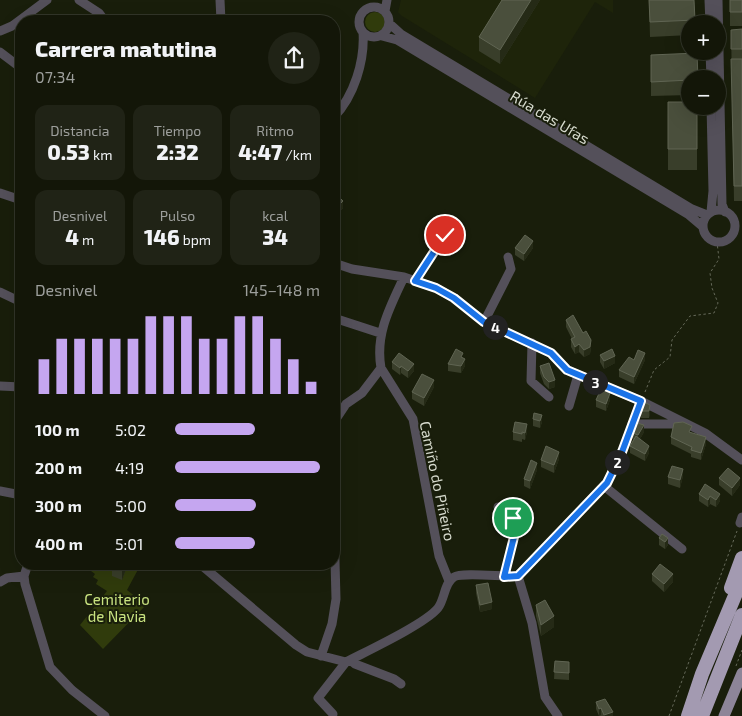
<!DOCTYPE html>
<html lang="es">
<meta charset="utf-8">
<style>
body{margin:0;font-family:"Exo 2",sans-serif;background:#202316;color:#f1f3f6;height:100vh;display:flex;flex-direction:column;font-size:19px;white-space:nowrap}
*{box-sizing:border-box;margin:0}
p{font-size:16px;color:#9d9f9c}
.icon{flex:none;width:28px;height:28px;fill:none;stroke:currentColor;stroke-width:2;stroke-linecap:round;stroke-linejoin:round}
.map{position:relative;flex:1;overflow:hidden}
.details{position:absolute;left:15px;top:15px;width:325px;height:555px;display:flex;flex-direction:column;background:#131608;border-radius:20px;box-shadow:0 5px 20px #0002,0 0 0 1px #323529}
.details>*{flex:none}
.controls{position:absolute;left:681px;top:15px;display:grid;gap:10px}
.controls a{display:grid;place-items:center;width:45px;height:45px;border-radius:50%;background:#131608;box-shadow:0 5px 20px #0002,0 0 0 1px #323529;font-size:25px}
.pin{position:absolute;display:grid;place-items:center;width:42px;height:42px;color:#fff;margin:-21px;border:2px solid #fff;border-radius:50%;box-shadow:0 1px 5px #0007}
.km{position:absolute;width:25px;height:25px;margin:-12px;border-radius:50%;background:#222;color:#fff;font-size:14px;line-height:25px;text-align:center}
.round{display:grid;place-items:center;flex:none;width:52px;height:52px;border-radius:26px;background:#202316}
.overview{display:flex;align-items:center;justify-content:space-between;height:85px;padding:0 20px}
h1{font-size:22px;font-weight:800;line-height:38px}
.stats{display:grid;grid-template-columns:repeat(3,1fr);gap:8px;height:85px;padding:5px 20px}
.stats div{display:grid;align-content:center;border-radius:12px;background:#202316;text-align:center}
.stats b{font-size:21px;font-weight:800}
.stats small{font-size:14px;font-weight:400}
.stats p{font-size:14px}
.chart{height:140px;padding:10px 20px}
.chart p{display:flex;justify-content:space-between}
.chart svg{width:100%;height:90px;margin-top:5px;stroke:#c5a6f0;stroke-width:6}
ul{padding:0 20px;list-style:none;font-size:16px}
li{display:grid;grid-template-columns:80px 60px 1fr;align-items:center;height:38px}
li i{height:12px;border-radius:6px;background:#c5a6f0}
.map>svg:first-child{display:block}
.built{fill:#1e240a}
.green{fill:#303b0c}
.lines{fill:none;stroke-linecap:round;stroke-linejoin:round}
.path{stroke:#656959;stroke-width:1;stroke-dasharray:2.5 2.5;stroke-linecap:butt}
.minor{stroke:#54505a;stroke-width:9}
.major{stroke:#8d8598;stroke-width:11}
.highway{stroke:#a39ab1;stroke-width:14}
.wall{fill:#393e2a}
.shaded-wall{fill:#252a16}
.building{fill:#4a4f3c;stroke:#606553}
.route-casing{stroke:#fff;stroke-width:10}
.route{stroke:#1a73e8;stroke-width:6}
.labels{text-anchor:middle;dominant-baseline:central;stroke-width:4;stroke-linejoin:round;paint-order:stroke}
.street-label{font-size:15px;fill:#d7dbce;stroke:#191e0b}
.park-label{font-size:15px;fill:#c9e380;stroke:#191e0b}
</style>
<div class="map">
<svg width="742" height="716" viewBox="0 0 742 716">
<rect width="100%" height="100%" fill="#191e0b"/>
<path class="built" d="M401 0H613V13L595 2 535 98 402 16 398 12Z"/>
<path class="green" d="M365 22a10 10 0 1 1 20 0a10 10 0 1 1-20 0Z
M94 564H141L127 590 146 605 103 649 80 625 107 591 96 584 98 580 93 577 95 574 91 571Z"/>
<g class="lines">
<path class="path" d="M420 274 445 235
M645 392 654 370 670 357 672 340 690 316 714 313 718 303 712 288 710 273 719 259 717 242
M736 666 742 650
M669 716 737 531"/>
<path class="minor" d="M79 0 99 13 105 21
M220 0 221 21
M709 0 710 24
M718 0 722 204 725 212
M359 22a15 15 0 1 1 30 0a15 15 0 1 1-30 0Z
M385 11 387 0
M390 24 401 34 692 209 707 215
M0 31 12 26 47 0
M382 36 397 40 689 215 702 226
M710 51 711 79
M0 52 21 68
M334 117C354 96 365 61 363 32
M0 193 21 200
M703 226a16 16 0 1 1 32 0a16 16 0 1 1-32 0Z
M711 212 713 191 711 106
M334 263 352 269 404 277 436 288 454 298 484 322 551 353 567 370 641 401 705 433 742 460
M404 277C390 307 375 334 381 368L413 419 439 556 449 581
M0 292 21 302
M334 318 380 333
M484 322 511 269 508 257
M532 343 531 381 549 397
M0 386 21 387
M569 406 578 375
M334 422 346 404 362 393 381 368
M632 424H679
M604 486 682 549
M0 491 21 495
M498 507 504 508 518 521 504 577
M740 523 742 517
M28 564 24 576 25 584 50 667 72 690 105 716
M200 564 296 645 307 652 346 662C367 651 425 624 438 608 445 599 444 583 454 577 462 572 504 577 518 576L607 483 622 452 641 401
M518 576 532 623 545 697 558 716
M0 582 7 578 24 576
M321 656 332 624 336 599 334 523
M350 660 355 664 394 679 401 684
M333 714 318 698 346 662"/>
<path class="major" d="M724 716 742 673"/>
<path class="highway" d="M731 588 742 558
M688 716 702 674 742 579
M702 716 742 615"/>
</g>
<path class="wall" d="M502 0H540L500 64 479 51V37Z
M649 0H694L695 24H690V35L650 37Z
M730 0H742V26H730Z
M742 29V201H734L731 30Z
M651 55 690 79V95L651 96Z
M668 102 697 106V170H668Z
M334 192 343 208 337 214 334 211Z
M515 248H533L524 261 515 255Z
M566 320 591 347 590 354 584 357 579 352 575 354 571 347V339H572L566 327Z
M600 355 615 363 604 369 600 362Z
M463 357 465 366 461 373 448 371V364Z
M634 360H645L634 384 619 377V370Z
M392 362 414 371 408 378 401 373 400 375 392 369Z
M540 366 555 387 549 389 544 384 540 373Z
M434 387 424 406 412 399V392Z
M596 400H610L606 411 596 407Z
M644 402 650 413 649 418H641V411Z
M534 413 542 422 540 428 533 426V419Z
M513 432H527L525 440 522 439V442L513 440Z
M644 432 640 439 649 453 645 461 630 453V446L633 440V433Z
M692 433 706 444 701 460 691 457V454L671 444V437Z
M21 448V469L16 468V461Z
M559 459 554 473 541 467V460Z
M537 470 530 489 524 486V479Z
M683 476 680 488 668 484V477Z
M719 478 740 485 732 496 719 485Z
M705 484 720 501 716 507 710 504 708 507 699 501V494Z
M662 534 668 545 665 549 659 545V538Z
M112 564H128L122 580 112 576Z
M652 574 673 582 664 592 652 581Z
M476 585 492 609 480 612 476 593Z
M536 605 554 627 541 636 536 616Z
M555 661 569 662V680L554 679Z
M596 702 613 716H599L596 709Z"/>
<path class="shaded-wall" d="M531 0H540L500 64V50Z
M343 201V208L337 214V207Z
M533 241V248L524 261V254Z
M591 340V347L590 354 584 357V350Z
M579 344V352L575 354V347Z
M645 353V360L634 384V377Z
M615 356V363L604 369V361Z
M465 359V366L461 373V366Z
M414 364V371L408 378V371Z
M401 366V373L400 375V368Z
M434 380V387L424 406V398Z
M555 380V387L549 389V382Z
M610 393V400L606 411V404Z
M650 405V413L649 418V411Z
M542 415V422L540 428V421Z
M527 424V432L525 440V433Z
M644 425V432L638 443V435Z
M706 437V444L701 460V453Z
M649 446V453L645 461V454Z
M559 452V459L554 473V465Z
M537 463V470L530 489V481Z
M683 469V476L680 488V480Z
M740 478V485L732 496V488Z
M720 494V501L716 507V500Z
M710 496V504L708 507V500Z
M668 538V545L665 549V542Z
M122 564H128L122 580Z
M673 574V582L664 592V584Z
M492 602V609L480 612V605Z
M554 616V627L541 636V625Z
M601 708V715L599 716V709Z
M613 712V716H604V715Z"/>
<path class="building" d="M502 0H531L500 50 479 37Z
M649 0H694L695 20 650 22Z
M730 0H742V12H730Z
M742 29V49H731V30Z
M697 53 698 79H690V80L651 82V55Z
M731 59H742V186H734Z
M668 102H690V106H697V149H668Z
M334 192 343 201 337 207 334 204Z
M525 235 533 241 524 254 515 248Z
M573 315 583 333 586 331 591 340 590 347 584 350 579 344 575 347 571 339 575 337 566 320Z
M456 349 463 353 461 357 465 359 461 366 448 364Z
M612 349 615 356 604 361 600 355Z
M638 350 645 353 634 377 619 370 629 357 634 360Z
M399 353 414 364 408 371 401 366 400 368 392 362Z
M549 363 555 380 549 382 544 377 540 366Z
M422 374 434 380 424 398 412 392Z
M601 389 610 393 606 404 596 400Z
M644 402 650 405 649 411H641Z
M534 413 542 415 540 421 533 419Z
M515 422 527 424 525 433 522 432V434L513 432Z
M683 422 692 426 689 432 706 437 701 453 691 450 692 447 671 437 674 423Z
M637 423 644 425 638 435 633 433Z
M636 436 649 446 645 454 630 446Z
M546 446 559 452 554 465 541 460Z
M18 447 21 448V462L16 461Z
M531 460 537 463 530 481 524 479Z
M672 466 683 469 680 480 668 477Z
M728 468 740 478 732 488 719 478Z
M705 484 720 494 716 500 710 496 708 500 699 494Z
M662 534 668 538 665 542 659 538Z
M660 564 673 574 664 584 652 574Z
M488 583 492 602 480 605 476 585Z
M545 600 554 616 541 625 536 605Z
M555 661 569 662V673L554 672Z
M605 699 613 712 604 715 601 708 599 709 596 702Z"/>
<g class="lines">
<g class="route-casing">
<path id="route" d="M445 235 415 281 436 288 454 298 484 322 551 353 567 370 641 401 622 452 607 483 518 576 504 577 518 521 513 518"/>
</g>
<use href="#route" class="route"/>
</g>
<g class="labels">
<g class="street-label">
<text transform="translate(550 117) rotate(31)">Rúa das Ufas</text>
<text transform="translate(438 481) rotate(78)">Camiño do Piñeiro</text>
</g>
<g class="park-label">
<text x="117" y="599">Cemiterio<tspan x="117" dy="17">de Navia</tspan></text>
</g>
</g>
</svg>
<div class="controls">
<a>+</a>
<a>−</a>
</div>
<div class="pin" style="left:513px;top:518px;background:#1e9e55"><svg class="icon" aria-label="arrive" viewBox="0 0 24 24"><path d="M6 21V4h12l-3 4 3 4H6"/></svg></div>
<div class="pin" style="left:445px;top:235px;background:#d93025"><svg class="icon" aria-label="check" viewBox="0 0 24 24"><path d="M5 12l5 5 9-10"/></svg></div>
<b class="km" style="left:617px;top:462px">2</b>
<b class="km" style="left:595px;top:382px">3</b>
<b class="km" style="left:495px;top:327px">4</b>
<section class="details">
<div class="overview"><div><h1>Carrera matutina</h1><p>07:34</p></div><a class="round"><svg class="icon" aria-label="share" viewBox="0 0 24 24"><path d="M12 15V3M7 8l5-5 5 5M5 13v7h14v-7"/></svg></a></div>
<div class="stats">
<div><p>Distancia</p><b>0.53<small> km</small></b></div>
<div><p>Tiempo</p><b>2:32</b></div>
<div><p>Ritmo</p><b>4:47<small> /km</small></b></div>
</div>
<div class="stats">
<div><p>Desnivel</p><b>4<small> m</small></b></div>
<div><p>Pulso</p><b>146<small> bpm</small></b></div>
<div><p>kcal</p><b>34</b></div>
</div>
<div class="chart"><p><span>Desnivel</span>145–148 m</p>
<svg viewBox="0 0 160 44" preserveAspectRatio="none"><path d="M5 44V27M15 44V17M25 44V17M35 44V17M45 44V17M55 44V17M65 44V6M75 44V6M85 44V6M95 44V17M105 44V17M115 44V6M125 44V6M135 44V17M145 44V27M155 44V38"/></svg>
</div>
<ul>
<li><b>100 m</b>5:02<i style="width:55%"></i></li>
<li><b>200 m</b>4:19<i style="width:100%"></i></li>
<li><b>300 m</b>5:00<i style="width:56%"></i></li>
<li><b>400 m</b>5:01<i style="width:55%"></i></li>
</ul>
</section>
</div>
